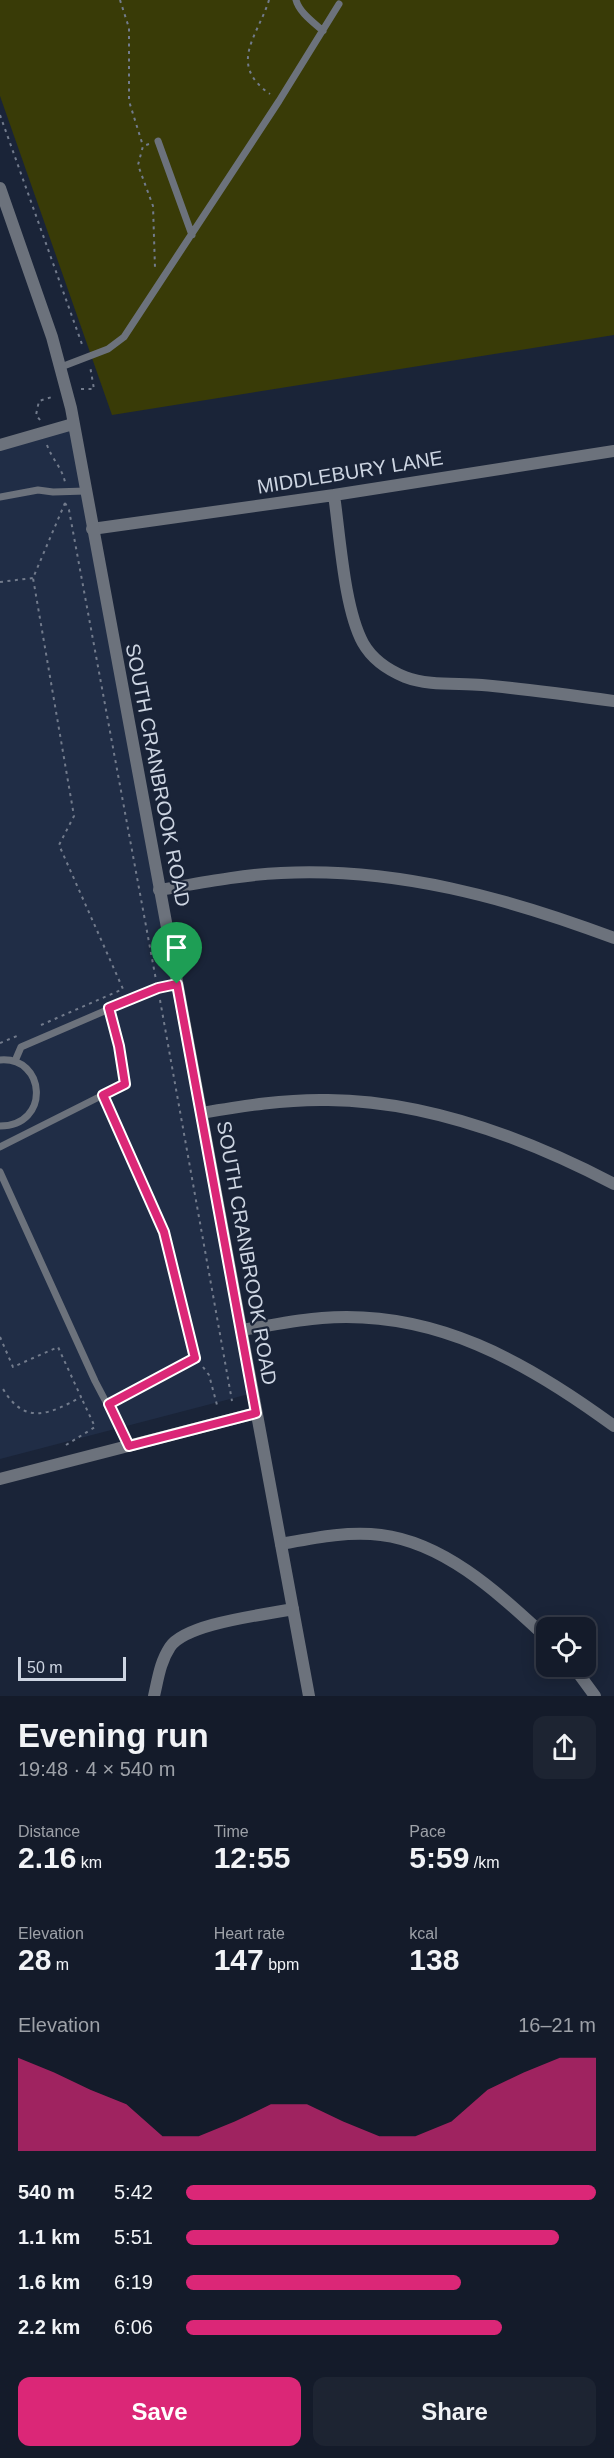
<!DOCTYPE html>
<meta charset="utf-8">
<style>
body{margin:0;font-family:Arial,sans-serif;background:#1d2432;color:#f1f3f6;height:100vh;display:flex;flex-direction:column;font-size:22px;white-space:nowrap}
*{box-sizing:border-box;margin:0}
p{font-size:20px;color:#9da1a8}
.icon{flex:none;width:33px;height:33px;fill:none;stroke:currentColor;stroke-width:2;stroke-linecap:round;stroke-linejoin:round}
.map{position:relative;height:1696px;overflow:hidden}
.details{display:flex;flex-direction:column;background:#141b2a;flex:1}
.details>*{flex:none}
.buttons{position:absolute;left:536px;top:1617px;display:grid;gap:12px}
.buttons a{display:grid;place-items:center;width:60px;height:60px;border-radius:12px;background:#141b2a;box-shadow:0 3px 15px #0003,0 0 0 2px #333947;font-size:30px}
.scale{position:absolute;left:18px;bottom:15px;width:108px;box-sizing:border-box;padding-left:6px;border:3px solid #cdd5e2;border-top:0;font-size:16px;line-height:21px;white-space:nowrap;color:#cdd5e2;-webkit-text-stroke:4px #1a2438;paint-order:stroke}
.pin{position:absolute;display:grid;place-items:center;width:51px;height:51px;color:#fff;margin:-62px -26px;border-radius:50% 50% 50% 0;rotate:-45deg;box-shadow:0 0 6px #0007}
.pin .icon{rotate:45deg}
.round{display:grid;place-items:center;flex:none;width:63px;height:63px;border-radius:12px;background:#1d2432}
.overview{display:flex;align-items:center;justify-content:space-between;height:102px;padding:0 18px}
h1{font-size:33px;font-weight:800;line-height:45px}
.figures{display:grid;grid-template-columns:repeat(3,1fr);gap:9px;height:102px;padding:6px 18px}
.figures div{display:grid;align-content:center}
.figures b{font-size:30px;font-weight:800}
.figures small{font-size:16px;font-weight:400}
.figures p{font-size:16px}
.chart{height:168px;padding:12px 18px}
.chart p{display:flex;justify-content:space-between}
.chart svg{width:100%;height:108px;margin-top:6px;fill:#db2777;opacity:.7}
.cta{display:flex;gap:12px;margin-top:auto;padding:12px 18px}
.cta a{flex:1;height:69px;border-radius:12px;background:#db2777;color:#fff;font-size:24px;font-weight:800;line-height:69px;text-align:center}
.cta a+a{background:#1d2432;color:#f1f3f6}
ul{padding:0 18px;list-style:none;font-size:20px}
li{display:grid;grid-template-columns:96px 72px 1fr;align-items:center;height:45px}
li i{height:15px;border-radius:8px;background:#db2777}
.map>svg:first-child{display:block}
.built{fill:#202d46}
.green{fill:#393b07}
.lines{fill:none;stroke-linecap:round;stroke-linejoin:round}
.path{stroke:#727b8c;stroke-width:2;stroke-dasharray:3 4.5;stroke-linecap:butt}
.service{stroke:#6c727c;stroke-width:7}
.minor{stroke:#6c727c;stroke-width:12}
.tertiary{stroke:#6c727c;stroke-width:12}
.route-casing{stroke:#fff;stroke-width:12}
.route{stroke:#db2777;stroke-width:8}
.labels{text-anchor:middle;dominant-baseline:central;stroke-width:4.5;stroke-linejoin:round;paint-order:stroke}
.street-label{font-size:20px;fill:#cdd5e2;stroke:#1a2438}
</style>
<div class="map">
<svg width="614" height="1696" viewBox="0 0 614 1696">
<rect width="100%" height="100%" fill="#1a2438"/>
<path class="built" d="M74 424 253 1393 0 1459V446Z"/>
<path class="green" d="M0 0H614V335L112 415 0 96Z"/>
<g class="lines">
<path class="path" d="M120 0 129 28V101L143 146
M269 0C258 36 227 64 270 94
M0 115 83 347
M149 144 143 146 138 165 153 206 155 268
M81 389H94L90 366
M40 420 36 415 39 401 55 396
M47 445C52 459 62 468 65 482
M65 503 69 510 156 980
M0 582 33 578
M160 1000 232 1401
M41 1025 123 989 59 845 74 816 33 578 65 503
M0 1043 17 1036
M0 1337 13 1367 58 1347 81 1397C50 1414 25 1426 3 1389L0 1390
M203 1367 209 1375 217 1405
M66 1445 95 1427 81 1397"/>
<path class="service" d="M296 0C299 12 313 22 323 31
M158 141 192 235
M61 367 108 349 124 337 279 101 339 4
M0 497 38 490 53 492 86 491
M0 1060C46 1056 51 1126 0 1126
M15 1061 21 1047 151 991 177 984
M0 1147 103 1095
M0 1172 95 1381 129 1446
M109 1404 195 1358 164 1232 103 1095 125 1084 119 1046 109 1008"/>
<path class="minor" d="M334 495C340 536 344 608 363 643 372 659 388 670 405 677 428 686 457 683 482 685 526 689 570 695 614 701
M92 529 334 495 614 451
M159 890C200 883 239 875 281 873 395 867 508 898 614 938
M201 1113C243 1106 285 1099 328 1100 428 1101 526 1138 614 1184
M241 1330C268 1326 295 1320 322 1318 434 1309 527 1362 614 1426
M0 1479 256 1413
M281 1544C314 1538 347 1531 381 1535 446 1543 500 1595 546 1637
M573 1666 595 1696
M154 1696C158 1679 160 1662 170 1647 186 1623 264 1615 293 1609"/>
<path class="tertiary" d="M0 188 52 337 71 408 309 1696
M0 445 73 424"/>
</g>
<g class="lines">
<g class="route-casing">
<path id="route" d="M177 984 256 1413 129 1446 109 1404 195 1358 164 1232 103 1095 125 1084 119 1046 109 1008 158 988Z"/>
</g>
<use href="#route" class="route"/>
</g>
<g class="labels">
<g class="street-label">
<text transform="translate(350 472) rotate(-9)">MIDDLEBURY LANE</text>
<text transform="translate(158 775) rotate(79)">SOUTH CRANBROOK ROAD</text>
<text transform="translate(247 1253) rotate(80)">SOUTH CRANBROOK ROAD</text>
</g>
</g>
</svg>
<div class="buttons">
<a><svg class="icon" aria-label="locate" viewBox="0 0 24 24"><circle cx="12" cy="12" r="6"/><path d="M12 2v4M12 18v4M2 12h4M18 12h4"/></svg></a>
</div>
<div class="scale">50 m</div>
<div class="pin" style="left:177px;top:984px;background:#1e9e55"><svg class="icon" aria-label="arrive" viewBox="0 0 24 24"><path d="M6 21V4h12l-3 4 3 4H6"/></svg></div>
</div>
<section class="details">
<div class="overview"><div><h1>Evening run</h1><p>19:48 · 4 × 540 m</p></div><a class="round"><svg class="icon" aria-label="share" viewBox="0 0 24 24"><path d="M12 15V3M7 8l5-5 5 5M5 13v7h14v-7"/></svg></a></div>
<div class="figures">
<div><p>Distance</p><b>2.16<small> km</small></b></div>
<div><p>Time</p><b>12:55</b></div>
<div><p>Pace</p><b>5:59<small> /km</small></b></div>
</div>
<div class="figures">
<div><p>Elevation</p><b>28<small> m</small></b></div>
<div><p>Heart rate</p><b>147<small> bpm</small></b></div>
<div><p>kcal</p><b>138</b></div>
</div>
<div class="chart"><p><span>Elevation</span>16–21 m</p>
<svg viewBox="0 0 160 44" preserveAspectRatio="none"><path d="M0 44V6L10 12L20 19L30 25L40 38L50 38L60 32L70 25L80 25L90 32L100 38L110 38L120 32L130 19L140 12L150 6L160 6V44z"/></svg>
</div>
<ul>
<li><b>540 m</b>5:42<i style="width:100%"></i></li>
<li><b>1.1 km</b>5:51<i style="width:91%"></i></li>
<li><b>1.6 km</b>6:19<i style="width:67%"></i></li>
<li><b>2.2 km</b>6:06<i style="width:77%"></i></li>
</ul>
<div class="cta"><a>Save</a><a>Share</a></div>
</section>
